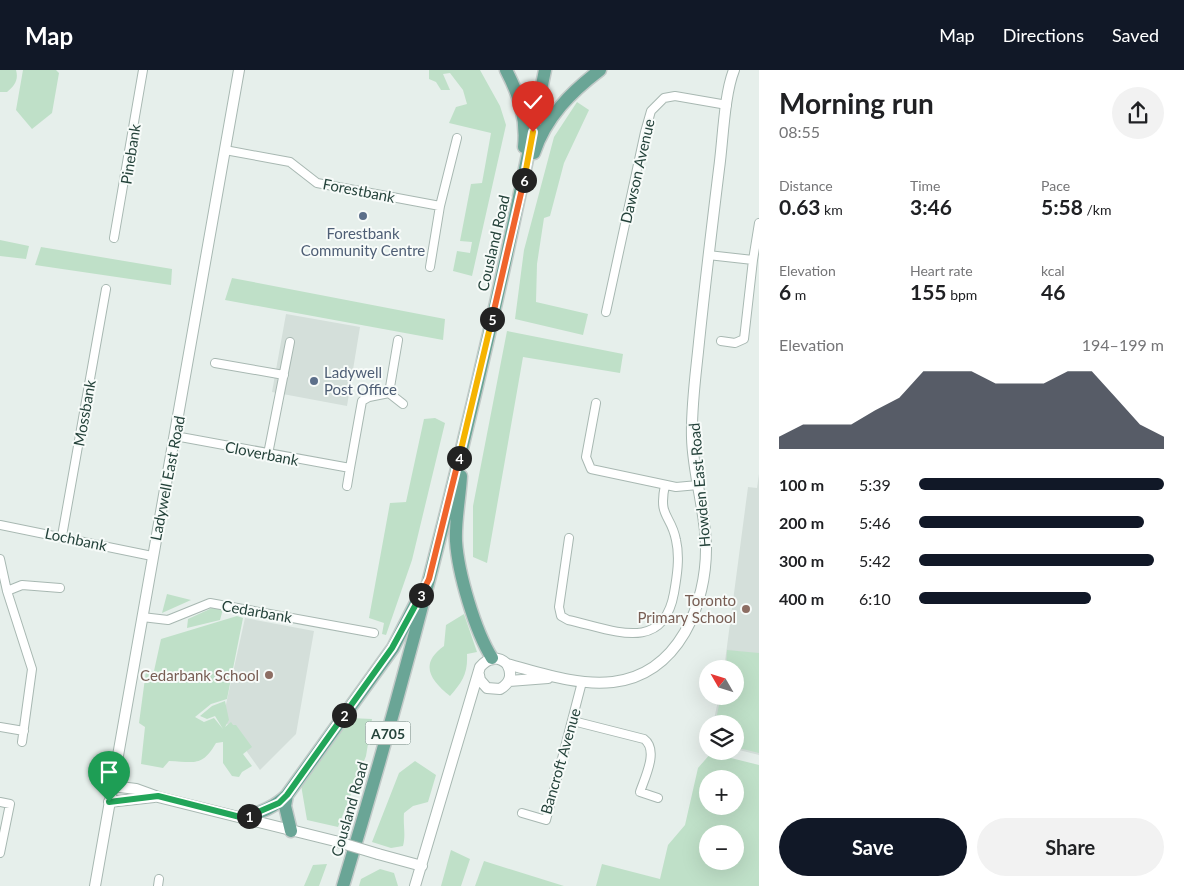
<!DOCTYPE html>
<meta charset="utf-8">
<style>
body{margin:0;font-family:Lato,sans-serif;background:#f2f2f2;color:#202124;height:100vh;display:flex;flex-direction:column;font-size:19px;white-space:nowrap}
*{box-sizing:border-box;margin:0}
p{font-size:16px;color:#757577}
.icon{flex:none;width:28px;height:28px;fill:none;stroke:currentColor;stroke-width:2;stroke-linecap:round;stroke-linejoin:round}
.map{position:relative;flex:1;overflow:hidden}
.sheet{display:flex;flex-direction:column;background:#fff;width:425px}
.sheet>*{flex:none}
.needle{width:32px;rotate:309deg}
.tools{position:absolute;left:699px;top:590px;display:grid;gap:10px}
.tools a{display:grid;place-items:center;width:45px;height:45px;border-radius:50%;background:#fff;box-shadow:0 5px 20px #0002;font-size:25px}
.pin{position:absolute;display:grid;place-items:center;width:42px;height:42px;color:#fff;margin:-51px -21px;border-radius:50% 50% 50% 0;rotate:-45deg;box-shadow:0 0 5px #0007}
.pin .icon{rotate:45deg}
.km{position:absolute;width:25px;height:25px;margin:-12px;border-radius:50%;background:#222;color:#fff;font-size:14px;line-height:25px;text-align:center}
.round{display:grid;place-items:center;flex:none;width:52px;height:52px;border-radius:26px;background:#f2f2f2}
.summary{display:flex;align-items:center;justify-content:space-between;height:85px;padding:0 20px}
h1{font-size:28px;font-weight:700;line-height:38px}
.stats{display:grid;grid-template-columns:repeat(3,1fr);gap:8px;height:85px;padding:5px 20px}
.stats div{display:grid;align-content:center}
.stats b{font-size:21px;font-weight:700}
.stats small{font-size:14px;font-weight:400}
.stats p{font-size:14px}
.chart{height:140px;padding:10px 20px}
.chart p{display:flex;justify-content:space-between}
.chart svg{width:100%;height:90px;margin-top:5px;fill:#111827;opacity:.7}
.action{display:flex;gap:10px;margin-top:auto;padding:10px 20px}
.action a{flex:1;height:58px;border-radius:30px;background:#111827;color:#fff;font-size:20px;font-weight:700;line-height:58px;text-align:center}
.action a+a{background:#f2f2f2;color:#202124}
ul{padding:0 20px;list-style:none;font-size:16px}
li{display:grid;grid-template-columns:80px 60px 1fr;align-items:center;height:38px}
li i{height:12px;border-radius:6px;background:#111827}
header{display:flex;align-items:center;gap:30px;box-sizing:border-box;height:70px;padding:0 25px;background:#111827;color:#fff}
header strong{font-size:24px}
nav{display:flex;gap:28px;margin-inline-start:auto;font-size:18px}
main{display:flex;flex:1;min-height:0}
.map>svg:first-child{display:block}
.built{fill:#d4dfda}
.green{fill:#bfe0c8;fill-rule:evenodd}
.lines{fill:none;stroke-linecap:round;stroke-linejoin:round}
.minor-casing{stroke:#a8b8b2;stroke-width:10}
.tertiary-casing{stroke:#a8b8b2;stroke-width:12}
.primary-casing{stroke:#c2cac8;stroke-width:15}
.minor{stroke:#fff;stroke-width:8}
.tertiary{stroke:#fff;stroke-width:10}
.primary{stroke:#6aa596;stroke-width:12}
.tertiary-bridge-casing{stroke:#a8b8b2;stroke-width:12;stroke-linecap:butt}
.tertiary-bridge{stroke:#fff;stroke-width:10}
.split-1-casing{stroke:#fff;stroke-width:10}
.split-2-casing{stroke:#fff;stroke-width:10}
.split-3-casing{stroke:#fff;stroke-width:10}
.split-4-casing{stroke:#fff;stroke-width:10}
.split-5-casing{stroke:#fff;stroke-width:10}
.split-6-casing{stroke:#fff;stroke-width:10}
.split-7-casing{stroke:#fff;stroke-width:10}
.split-1{stroke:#22a559;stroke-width:6}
.split-2{stroke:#22a559;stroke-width:6}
.split-3{stroke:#22a559;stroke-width:6}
.split-4{stroke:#f0652b;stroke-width:6}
.split-5{stroke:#f5b400;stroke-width:6}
.split-6{stroke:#f0652b;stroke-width:6}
.split-7{stroke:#f5b400;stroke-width:6}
.service-dot{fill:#5c6f8a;stroke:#f7fbf9;stroke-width:2}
.education-dot{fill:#8d6e63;stroke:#f7fbf9;stroke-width:2}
.labels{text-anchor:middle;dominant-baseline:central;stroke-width:4;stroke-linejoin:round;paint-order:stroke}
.shield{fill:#f7fbf9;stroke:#637a73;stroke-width:1}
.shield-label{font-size:14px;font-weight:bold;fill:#24423a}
.street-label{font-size:15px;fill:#24423a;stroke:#f7fbf9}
.service-label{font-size:15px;fill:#4e5e75;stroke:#f7fbf9}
.education-label{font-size:15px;fill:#785e54;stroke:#f7fbf9;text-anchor:end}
</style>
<header>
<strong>Map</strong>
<nav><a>Map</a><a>Directions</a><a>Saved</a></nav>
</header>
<main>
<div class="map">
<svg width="759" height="816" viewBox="0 0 759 816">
<rect width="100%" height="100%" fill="#e6efeb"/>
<path class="built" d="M286 244 360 257 347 336 272 322Z
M759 404V685L735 679V654H713L719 626H735V599H724L748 417 757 418Z
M245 548 314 561 296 664 260 700 223 648Z"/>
<path class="green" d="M0 0H16C19 10 14 16 7 22H0Z
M23 0H56L59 3 52 43 32 59 16 40Z
M429 0H480L500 36 506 55 472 206 453 201 457 181 470 183 472 172 460 171 471 114 482 113 491 63 449 53 456 37 467 34 463 20 450 3 443 4 450 20H441L436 12 429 9Z
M577 32 589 40 564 93 550 146 544 148 537 194 536 232 588 244 583 265 515 249 524 180 554 67Z
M0 170 29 176 26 189 0 186Z
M41 177 172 199 171 215 35 195Z
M232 208 445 249 443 270 225 230Z
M507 261 623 284 620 303 523 287 487 493 473 487V436Z
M435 348 445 353 412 490 386 565 382 564 384 553 369 548 390 433 406 432 424 349Z
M167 524 191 530 162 543Z
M212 538 223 539 220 550 187 558 188 549Z
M464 544 477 582 467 584C468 604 462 612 450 626 430 610 419 594 444 576L446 555Z
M237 546 243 548 227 629 211 634 195 647 204 652 214 648 223 659 215 646 207 649 200 646 212 636 225 631 229 650 225 657 231 652 233 655H236L252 677 243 684 252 696 242 702 239 707 232 706 223 693V672L216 673C202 697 195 692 169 691L163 698 141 694 145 657 139 653 146 601H154L161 569Z
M727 580 759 583V683L735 677V654H715L721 626H735V599H726Z
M350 648 372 649 366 686 338 757 307 750 301 715Z
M711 683 759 695V816H596L602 794 660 809 668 775 685 755 698 698ZM708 709H735V736H708ZM708 764H735V791H708Z
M415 691 436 705 428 732 413 736 404 743C403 755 406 765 403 776L391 778 372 772 399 703Z
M451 780 470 789 461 816H441Z
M484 791 564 816H475Z
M327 794 319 816H304L313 795Z
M380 799 394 803 398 816H359L361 809Z"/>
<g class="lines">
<g class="minor-casing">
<path id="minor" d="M225 80 290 92 317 113 440 136
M114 168 143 0
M708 185 753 190 759 153
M430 197 440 136 457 68
M606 242 645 62 651 41 664 28 675 26 727 35
M721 271 735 273 744 269 753 190
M215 293 284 305
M389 323 403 334
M596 333 586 387 591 399 676 417 698 415
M175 366 350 398 362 331 369 327 389 323 398 270
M268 384 290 272
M347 416 350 398
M0 455 152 486
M62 466 106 219
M569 468 559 537 561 546 568 550C611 559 663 585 674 523 677 506 680 487 676 470 671 444 658 448 665 415
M0 489 7 521 32 599 22 672
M7 521 22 515 60 518
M142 547 168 550 210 533 374 563
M573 651 644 669C659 680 645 707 640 722L658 728
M0 657 24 661
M0 732 10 734 0 783
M522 743 546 750 582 612
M158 816 159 809"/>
</g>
<g class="tertiary-casing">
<path id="tertiary" d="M479 605 480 610 487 618 500 619C510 613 513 605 507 594
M509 611 548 608
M112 716 136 719 158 727 335 771
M109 732 154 727
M378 784 422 796
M95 816 239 0
M415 816 480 597C488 588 497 585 507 594 541 603 577 616 613 612 679 604 707 534 706 475 705 439 693 404 692 368 691 336 696 303 699 272 705 214 712 156 719 99 723 71 724 25 734 0"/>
</g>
<g class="primary-casing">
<path id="primary" d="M506 0C519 25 527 48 524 77
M534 83C546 47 571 22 600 0
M461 406C460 427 455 450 456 471 458 503 475 561 492 588
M244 748C261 742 275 737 287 725
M291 761 285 736 287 725 393 578 419 527
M343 816C424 548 491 275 545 0"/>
</g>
<use href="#minor" class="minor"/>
<use href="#tertiary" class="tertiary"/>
<use href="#primary" class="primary"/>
<g class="tertiary-bridge-casing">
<path id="tertiary-bridge" d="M335 771 378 784"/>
</g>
<use href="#tertiary-bridge" class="tertiary-bridge"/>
</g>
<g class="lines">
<g class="split-1-casing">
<path id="split-1" d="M109 732 158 726 244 748 249 746"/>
</g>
<g class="split-2-casing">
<path id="split-2" d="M249 746 279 733 287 725 344 645"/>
</g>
<g class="split-3-casing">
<path id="split-3" d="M344 645 392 578 421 525"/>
</g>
<g class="split-4-casing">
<path id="split-4" d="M421 525 429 509 459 388"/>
</g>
<g class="split-5-casing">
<path id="split-5" d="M459 388 492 249"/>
</g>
<g class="split-6-casing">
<path id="split-6" d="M492 249 524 110"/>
</g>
<g class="split-7-casing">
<path id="split-7" d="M524 110 533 62"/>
</g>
<use href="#split-1" class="split-1"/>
<use href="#split-2" class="split-2"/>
<use href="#split-3" class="split-3"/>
<use href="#split-4" class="split-4"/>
<use href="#split-5" class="split-5"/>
<use href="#split-6" class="split-6"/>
<use href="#split-7" class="split-7"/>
</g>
<g class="service-dot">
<circle cx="363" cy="146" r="5"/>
<circle cx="314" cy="311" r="5"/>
</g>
<g class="education-dot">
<circle cx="746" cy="539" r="5"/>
<circle cx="269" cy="605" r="5"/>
</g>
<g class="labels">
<rect class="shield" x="365.5" y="651.5" width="45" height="23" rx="4"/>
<g class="shield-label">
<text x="388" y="663">A705</text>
</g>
<g class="street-label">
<text transform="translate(130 84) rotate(-81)">Pinebank</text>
<text transform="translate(637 101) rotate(-77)">Dawson Avenue</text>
<text transform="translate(359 120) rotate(11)">Forestbank</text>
<text transform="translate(493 173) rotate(-77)">Cousland Road</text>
<text transform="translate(84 343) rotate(-80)">Mossbank</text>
<text transform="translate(262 383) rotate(11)">Cloverbank</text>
<text transform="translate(167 408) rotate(-79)">Ladywell East Road</text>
<text transform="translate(699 415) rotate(-95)">Howden East Road</text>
<text transform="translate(76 469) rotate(12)">Lochbank</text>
<text transform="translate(257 541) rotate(10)">Cedarbank</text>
<text transform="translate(560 691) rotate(-74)">Bancroft Avenue</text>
<text transform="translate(349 739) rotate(-74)">Cousland Road</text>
</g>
<g class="service-label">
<text x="363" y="163">Forestbank<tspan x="363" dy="17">Community Centre</tspan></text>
<text x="324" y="302" text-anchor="start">Ladywell<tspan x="324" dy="17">Post Office</tspan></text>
</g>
<g class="education-label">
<text x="736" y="530">Toronto<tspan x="736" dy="17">Primary School</tspan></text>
<text x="259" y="605">Cedarbank School</text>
</g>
</g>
</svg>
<div class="tools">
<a><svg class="needle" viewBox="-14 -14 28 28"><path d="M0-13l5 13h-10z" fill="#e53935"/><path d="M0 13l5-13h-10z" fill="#757577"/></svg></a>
<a><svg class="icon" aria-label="layers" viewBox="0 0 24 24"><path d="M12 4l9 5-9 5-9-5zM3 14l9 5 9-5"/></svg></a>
<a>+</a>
<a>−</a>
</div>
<div class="pin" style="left:109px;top:732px;background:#1e9e55"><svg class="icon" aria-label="arrive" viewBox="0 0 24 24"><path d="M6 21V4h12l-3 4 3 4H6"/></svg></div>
<div class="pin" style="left:533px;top:62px;background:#d93025"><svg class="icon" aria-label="check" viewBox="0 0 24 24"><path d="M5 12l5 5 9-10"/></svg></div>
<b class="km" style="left:249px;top:746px">1</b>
<b class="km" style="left:344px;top:645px">2</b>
<b class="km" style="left:421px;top:525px">3</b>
<b class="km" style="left:459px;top:388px">4</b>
<b class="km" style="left:492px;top:249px">5</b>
<b class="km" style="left:524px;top:110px">6</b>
</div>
<section class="sheet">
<div class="summary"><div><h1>Morning run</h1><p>08:55</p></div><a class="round"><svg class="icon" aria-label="share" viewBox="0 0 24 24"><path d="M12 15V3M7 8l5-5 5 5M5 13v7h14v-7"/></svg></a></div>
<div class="stats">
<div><p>Distance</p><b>0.63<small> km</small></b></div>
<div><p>Time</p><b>3:46</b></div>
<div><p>Pace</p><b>5:58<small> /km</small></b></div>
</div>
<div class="stats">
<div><p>Elevation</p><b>6<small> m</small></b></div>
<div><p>Heart rate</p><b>155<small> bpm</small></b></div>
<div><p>kcal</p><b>46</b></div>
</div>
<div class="chart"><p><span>Elevation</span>194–199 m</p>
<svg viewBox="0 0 160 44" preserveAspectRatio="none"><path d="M0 44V38L10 32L20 32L30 32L40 25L50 19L60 6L70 6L80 6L90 12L100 12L110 12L120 6L130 6L140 19L150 32L160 38V44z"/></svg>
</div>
<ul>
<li><b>100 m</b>5:39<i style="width:100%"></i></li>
<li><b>200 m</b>5:46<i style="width:92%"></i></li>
<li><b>300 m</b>5:42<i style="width:96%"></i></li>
<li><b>400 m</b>6:10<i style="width:70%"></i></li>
</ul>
<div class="action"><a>Save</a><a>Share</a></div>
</section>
</main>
